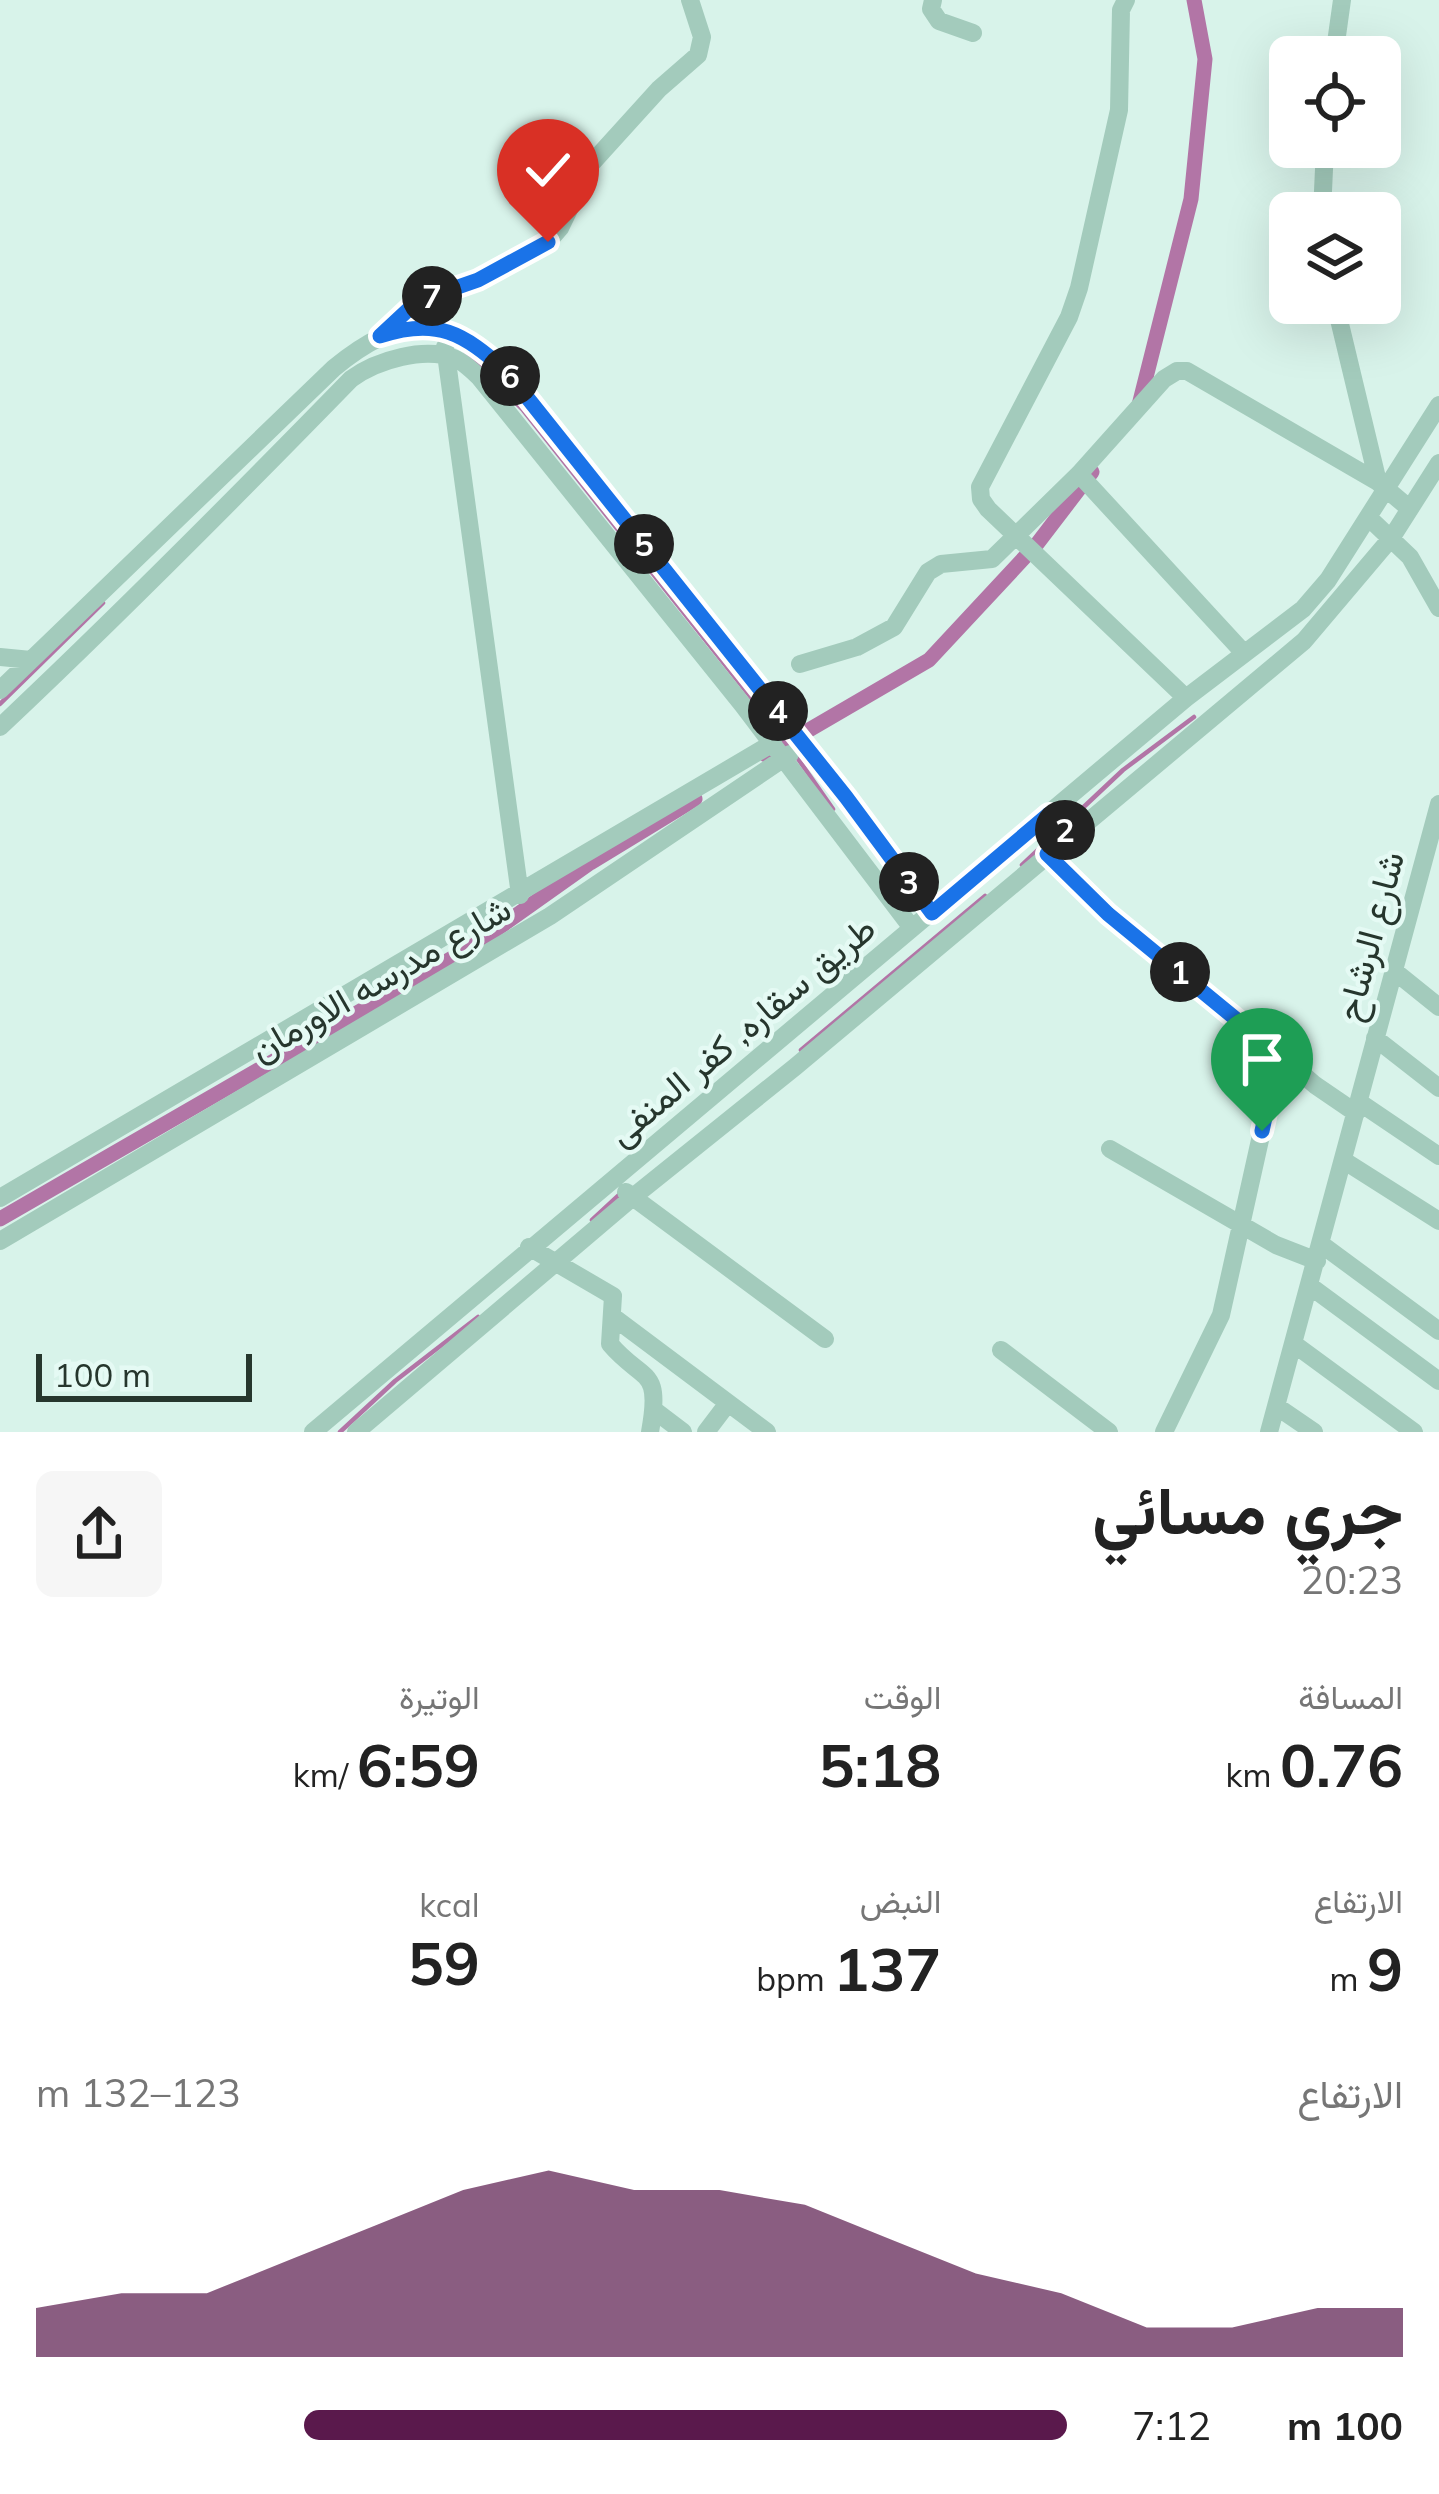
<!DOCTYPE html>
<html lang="ar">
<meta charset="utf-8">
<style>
body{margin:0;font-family:Mulish,Vazirmatn,sans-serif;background:#f6f6f6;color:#222;direction:rtl;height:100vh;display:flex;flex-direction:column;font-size:45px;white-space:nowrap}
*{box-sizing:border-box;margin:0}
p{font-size:39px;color:#767676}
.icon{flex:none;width:66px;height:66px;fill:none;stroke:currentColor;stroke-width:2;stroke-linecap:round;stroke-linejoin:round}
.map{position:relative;height:1432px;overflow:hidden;direction:ltr}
.side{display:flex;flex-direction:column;background:#fff;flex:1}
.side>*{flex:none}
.fabs{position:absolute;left:1269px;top:36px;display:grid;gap:24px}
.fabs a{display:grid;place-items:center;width:132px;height:132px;border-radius:18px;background:#fff;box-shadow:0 12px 48px #0002;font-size:60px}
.scale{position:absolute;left:36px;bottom:30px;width:216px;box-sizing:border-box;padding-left:12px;border:6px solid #26362d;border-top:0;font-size:33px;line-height:42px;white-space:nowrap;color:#26362d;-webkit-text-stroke:9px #e5faf4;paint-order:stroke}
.pin{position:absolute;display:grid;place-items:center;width:102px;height:102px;color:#fff;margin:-123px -51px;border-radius:50% 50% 50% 0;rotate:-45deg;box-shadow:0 0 12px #0007}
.pin .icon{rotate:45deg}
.km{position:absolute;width:60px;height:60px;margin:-30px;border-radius:50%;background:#222;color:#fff;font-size:33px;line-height:60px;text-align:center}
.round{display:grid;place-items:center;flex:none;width:126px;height:126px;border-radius:18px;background:#f6f6f6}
.head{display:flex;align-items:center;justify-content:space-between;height:204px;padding:0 36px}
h1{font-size:66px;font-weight:700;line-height:90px}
.stats{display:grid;grid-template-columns:repeat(3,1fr);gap:18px;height:204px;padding:12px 36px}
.stats div{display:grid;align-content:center}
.stats b{font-size:60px;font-weight:700}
.stats small{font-size:33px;font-weight:400}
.stats p{font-size:33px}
.chart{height:336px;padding:24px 36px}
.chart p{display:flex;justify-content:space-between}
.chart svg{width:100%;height:216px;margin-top:12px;fill:#5a194c;opacity:.7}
ul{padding:0 36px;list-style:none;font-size:39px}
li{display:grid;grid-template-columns:192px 144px 1fr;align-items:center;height:90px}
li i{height:30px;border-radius:15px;background:#5a194c}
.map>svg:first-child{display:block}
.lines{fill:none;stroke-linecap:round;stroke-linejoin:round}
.stream{stroke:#b275a6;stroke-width:4.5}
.canal{stroke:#b275a6;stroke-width:15}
.minor{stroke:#a3cbbc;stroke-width:18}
.route-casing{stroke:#fff;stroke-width:24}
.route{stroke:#1a73e8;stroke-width:15}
.labels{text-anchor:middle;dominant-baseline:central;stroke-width:9;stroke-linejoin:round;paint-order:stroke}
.street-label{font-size:36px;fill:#26362d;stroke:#e5faf4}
</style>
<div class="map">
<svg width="1439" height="1432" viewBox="0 0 1439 1432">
<rect width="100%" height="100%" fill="#d8f3ea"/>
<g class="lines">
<path class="stream" d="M465 351 523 410 787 743 833 809
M0 704 103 603
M1022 865 1123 770 1194 717
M801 1050 985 896
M592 1220 619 1195
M340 1432 395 1381 478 1317"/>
<path class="canal" d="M1138 409 1191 199 1205 59 1194 0
M766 755 929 660 1037 544 1092 472
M0 1219 473 946 590 863 695 799"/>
<path class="minor" d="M933 0 931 9 939 21 973 33
M1126 0 1121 10 1119 110 1079 288 1069 317 980 487 981 499 988 509 1186 698
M1334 57 1342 0
M1322 213 1325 147
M1335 303 1378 482
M387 329 432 296 478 280 548 242 560 228 591 164 659 89 698 55 702 37 690 0
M445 347 520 895
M1079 474 1243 652
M1368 517 1410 557 1439 608
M0 657 31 660
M800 664 857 647 894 627 928 572 941 564 992 559 1079 474 1164 379 1177 371H1187L1378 482 1410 509
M0 690 334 368C400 314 442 314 506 371L846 797 932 913
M0 727C120 614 236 497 351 379 377 360 425 346 456 359 465 363 473 371 480 378L742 704 912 928
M1047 854 1126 930 1213 997 1315 1085 1356 1113
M1393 970 1439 1007
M1375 1038 1439 1088
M1359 1102 1439 1156
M1110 1149 1276 1245 1317 1261
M1343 1160 1439 1221
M626 1192 825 1339
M0 1198 773 743
M0 1241 550 916 790 754
M1321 1244 1439 1331
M529 1247 613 1296 610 1344C643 1383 662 1366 650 1432
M1310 1286 1439 1381
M612 1316 767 1432
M1294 1344 1414 1432
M1001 1350 1109 1432
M1276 1406 1314 1432
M654 1410 683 1432
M313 1432 1186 698 1303 609 1328 580 1439 405
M356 1432 633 1197 795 1067 1304 641 1392 537 1439 463
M706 1432 728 1403
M1164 1432 1221 1315 1268 1104 1287 1061
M1269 1432 1439 804"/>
</g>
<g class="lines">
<g class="route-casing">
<path id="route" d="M548 242 478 280 432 296 409 309 380 336C437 317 463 333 506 371L846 797 932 913 1049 814 1070 836 1047 854 1108 914 1287 1061 1268 1104 1262 1131"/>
</g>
<use href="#route" class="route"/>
</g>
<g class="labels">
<g class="street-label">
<text transform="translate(1369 936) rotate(-75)">شارع الرشاح</text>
<text transform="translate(380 978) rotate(-30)">شارع مدرسه الاورمان</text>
<text transform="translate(741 1030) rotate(-40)">طريق سقاره, كفر المنفى</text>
</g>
</g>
</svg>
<div class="fabs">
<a><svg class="icon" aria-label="locate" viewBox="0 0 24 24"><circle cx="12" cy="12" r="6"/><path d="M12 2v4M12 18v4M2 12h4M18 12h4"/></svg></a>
<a><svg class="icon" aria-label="layers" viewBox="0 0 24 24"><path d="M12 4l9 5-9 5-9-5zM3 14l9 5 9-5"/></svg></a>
</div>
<div class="scale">100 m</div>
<div class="pin" style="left:1262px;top:1131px;background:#1e9e55"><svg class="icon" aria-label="arrive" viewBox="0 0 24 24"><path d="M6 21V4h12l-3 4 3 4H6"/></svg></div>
<div class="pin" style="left:548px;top:242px;background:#d93025"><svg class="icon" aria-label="check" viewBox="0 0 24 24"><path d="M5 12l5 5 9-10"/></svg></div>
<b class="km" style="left:1180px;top:972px">1</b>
<b class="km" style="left:1065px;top:830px">2</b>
<b class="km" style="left:909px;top:882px">3</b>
<b class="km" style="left:778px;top:711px">4</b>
<b class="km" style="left:644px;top:544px">5</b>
<b class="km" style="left:510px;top:376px">6</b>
<b class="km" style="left:432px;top:296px">7</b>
</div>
<section class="side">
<div class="head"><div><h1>جري مسائي</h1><p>20:23</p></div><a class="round"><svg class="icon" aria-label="share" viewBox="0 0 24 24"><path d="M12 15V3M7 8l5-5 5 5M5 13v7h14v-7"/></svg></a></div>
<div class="stats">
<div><p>المسافة</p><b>0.76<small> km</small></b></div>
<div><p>الوقت</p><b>5:18</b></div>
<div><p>الوتيرة</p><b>6:59<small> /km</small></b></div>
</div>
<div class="stats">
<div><p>الارتفاع</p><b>9<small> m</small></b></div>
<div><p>النبض</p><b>137<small> bpm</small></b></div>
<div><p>kcal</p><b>59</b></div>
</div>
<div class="chart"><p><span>الارتفاع</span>123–132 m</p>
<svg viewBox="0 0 160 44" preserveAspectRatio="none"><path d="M0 44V34L10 31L20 31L30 24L40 17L50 10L60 6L70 10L80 10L90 13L100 20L110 27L120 31L130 38L140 38L150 34L160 34V44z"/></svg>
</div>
<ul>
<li><b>100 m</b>7:12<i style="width:74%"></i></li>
</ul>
</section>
